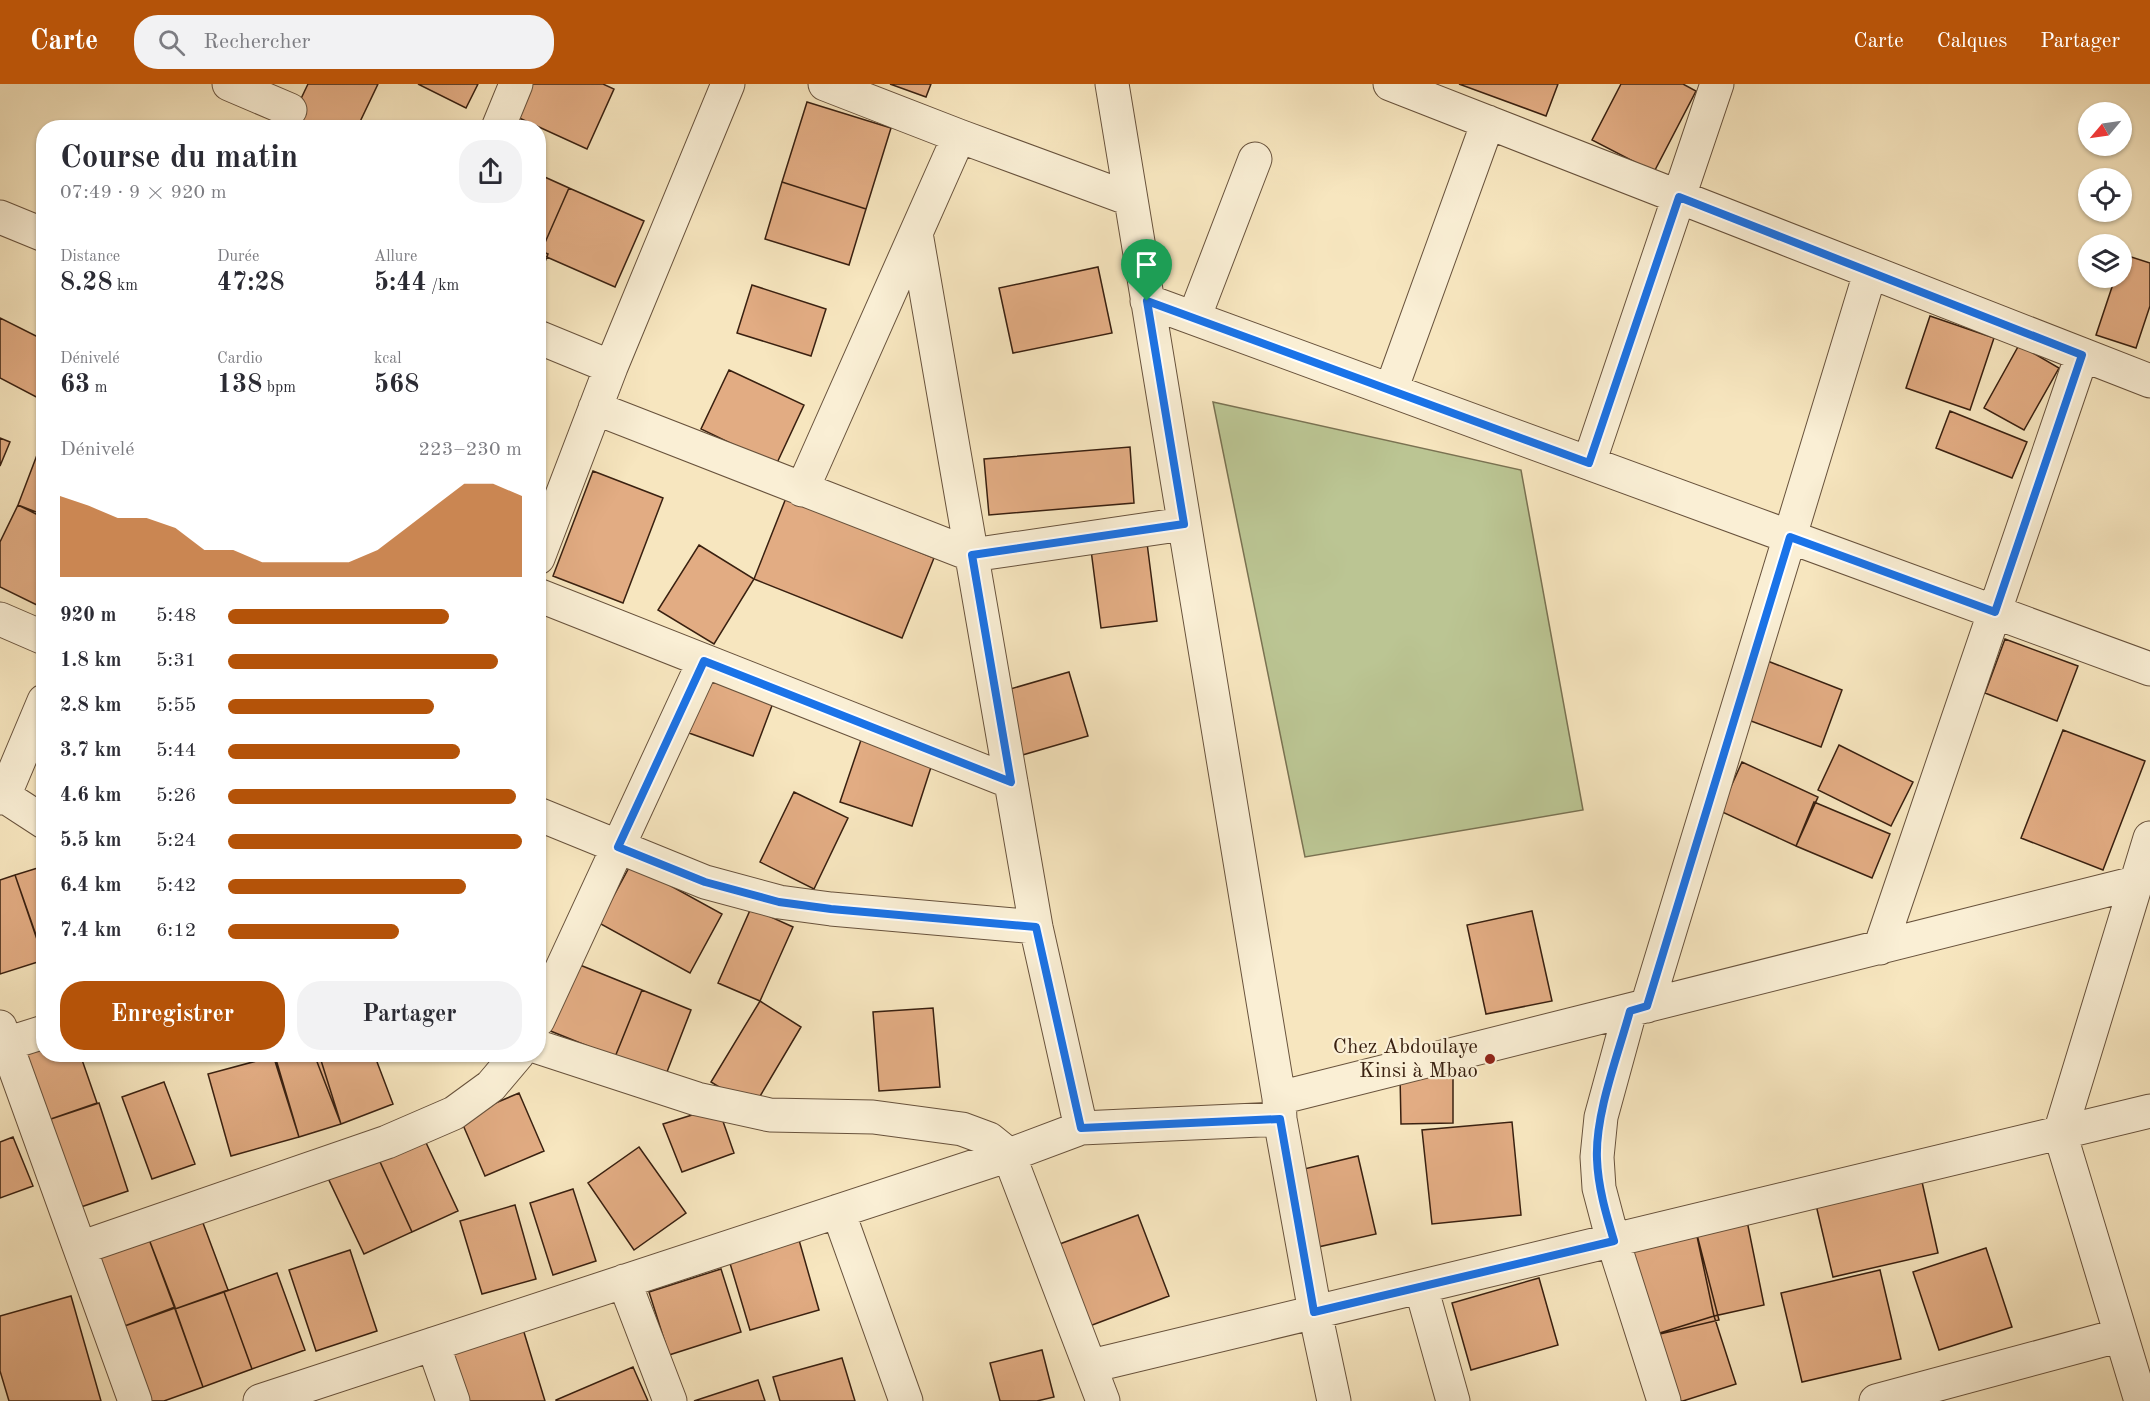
<!DOCTYPE html>
<html lang="fr">
<meta charset="utf-8">
<style>
body{margin:0;font-family:"Old Standard TT",serif;background:#f2f2f3;color:#2b2b33;height:100vh;display:flex;flex-direction:column;font-size:22px;white-space:nowrap}
*{box-sizing:border-box;margin:0}
p{font-size:20px;color:#7c7c81}
.icon{flex:none;width:33px;height:33px;fill:none;stroke:currentColor;stroke-width:2;stroke-linecap:round;stroke-linejoin:round}
.map{position:relative;flex:1;overflow:hidden}
.drawer{position:absolute;left:36px;top:36px;width:510px;height:942px;display:flex;flex-direction:column;background:#fff;border-radius:24px;box-shadow:0 2px 4px #0004}
.drawer>*{flex:none}
.needle{width:39px;rotate:241deg}
.buttons{position:absolute;left:2078px;top:18px;display:grid;gap:12px}
.buttons a{display:grid;place-items:center;width:54px;height:54px;border-radius:50%;background:#fff;box-shadow:0 2px 4px #0004;font-size:30px}
.pin{position:absolute;display:grid;place-items:center;width:51px;height:51px;color:#fff;margin:-62px -26px;border-radius:50% 50% 50% 0;rotate:-45deg;box-shadow:0 0 6px #0007}
.pin .icon{rotate:45deg}
.round{display:grid;place-items:center;flex:none;width:63px;height:63px;border-radius:24px;background:#f2f2f3}
.summary{display:flex;align-items:center;justify-content:space-between;height:102px;padding:0 24px}
h1{font-size:33px;font-weight:600;line-height:45px}
.figures{display:grid;grid-template-columns:repeat(3,1fr);gap:9px;height:102px;padding:6px 24px}
.figures div{display:grid;align-content:center}
.figures b{font-size:26px;font-weight:600}
.figures small{font-size:16px;font-weight:400}
.figures p{font-size:16px}
.chart{height:168px;padding:12px 24px}
.chart p{display:flex;justify-content:space-between}
.chart svg{width:100%;height:108px;margin-top:6px;fill:#b45309;opacity:.7}
.action{display:flex;gap:12px;margin-top:auto;padding:12px 24px}
.action a{flex:1;height:69px;border-radius:24px;background:#b45309;color:#fff;font-size:24px;font-weight:600;line-height:69px;text-align:center}
.action a+a{background:#f2f2f3;color:#2b2b33}
ul{padding:0 24px;list-style:none;font-size:20px}
li{display:grid;grid-template-columns:96px 72px 1fr;align-items:center;height:45px}
li i{height:15px;border-radius:8px;background:#b45309}
header{display:flex;align-items:center;gap:36px;box-sizing:border-box;height:84px;padding:0 30px;background:#b45309;color:#fff}
header strong{font-size:28px}
nav{display:flex;gap:33px;margin-inline-start:auto;font-size:21px}
.search{width:420px;height:54px;background:#f2f2f3;display:flex;align-items:center;gap:15px;box-sizing:border-box;padding:0 21px;border-radius:24px;color:#7c7c81;font-size:22px}
.map>svg:first-child{display:block}
.green{fill:#bbc593;stroke:#7a7252;stroke-width:1.5}
.building{fill:#e2ac83;stroke:#392010;stroke-width:1.5}
.lines{fill:none;stroke-linecap:round;stroke-linejoin:round}
.street-casing{stroke:#68523c;stroke-width:35}
.street{stroke:#faefd5;stroke-width:33}
.route-casing{stroke:#fff;stroke-width:12}
.route{stroke:#1a73e8;stroke-width:8}
.poi-dot{fill:#8f2418;stroke:#faefd5;stroke-width:2}
.labels{text-anchor:middle;dominant-baseline:central;stroke-width:4.5;stroke-linejoin:round;paint-order:stroke}
.poi-label{font-size:21px;fill:#392010;stroke:#faefd5;text-anchor:end}
</style>
<header>
<strong>Carte</strong>
<div class="search"><svg class="icon" aria-label="search" viewBox="0 0 24 24"><circle cx="10" cy="10" r="6"/><path d="M15 15l6 6"/></svg>Rechercher</div>
<nav><a>Carte</a><a>Calques</a><a>Partager</a></nav>
</header>
<div class="map">
<svg width="2150" height="1317" viewBox="0 0 2150 1317">
<rect width="100%" height="100%" fill="#f7e6bf"/>
<filter id="stains"><feTurbulence type="fractalNoise" baseFrequency=".00333" numOctaves="4"/><feColorMatrix values="0 0 0 0 .2 0 0 0 0 .09 0 0 0 0 .02 0 0 0 .5 -.17"/></filter>
<radialGradient id="worn" r=".72"><stop offset=".6" stop-color="#630" stop-opacity="0"/><stop offset="1" stop-color="#630" stop-opacity=".3"/></radialGradient>
<path class="green" d="M1213 318 1521 386 1583 726 1305 773Z"/>
<path class="building" d="M308 0H378L357 44H287Z
M418 0H478L466 24Z
M518 0H603L614 5 587 65 506 28Z
M890 0H931L926 13Z
M1459 0H1558L1546 32Z
M1621 0H1683L1696 7 1654 88 1592 56Z
M807 18 891 44 866 125 782 98Z
M538 90 569 104 540 170 538 169Z
M782 98 866 125 849 181 765 155Z
M569 104 644 137 615 203 540 170Z
M538 166 548 170 538 196Z
M2122 170 2150 179V222L2136 264 2096 251 2115 194H2121Z
M1098 183 1112 249 1013 269 999 204Z
M752 201 826 225 811 272 737 249Z
M1930 232 1994 254 1970 326 1906 304Z
M0 234 44 256V312L42 316 0 294Z
M2019 261 2059 284 2024 346 1984 324Z
M729 286 804 321 776 381 701 345Z
M1950 327 2027 358 2012 394 1936 364Z
M0 354 10 358 0 382Z
M1130 363 1134 419 989 431 984 375Z
M37 371 44 374V431L18 421Z
M593 387 663 414 623 519 553 492Z
M786 414 934 474 902 554 754 495Z
M18 421 44 434 43 524 0 503V458Z
M1147 459 1157 537 1101 544 1091 466Z
M699 461 754 495 714 560 658 526Z
M2005 555 2078 582 2057 637 1985 609Z
M1765 576 1842 606 1821 663 1743 634Z
M1069 588 1088 652 1019 672 1000 608Z
M708 596 773 619 753 672 689 649Z
M2063 646 2145 677 2103 786 2021 754Z
M862 653 933 677 912 742 840 718Z
M1839 661 1913 698 1891 742 1818 706Z
M1742 678 1818 713 1796 762 1720 727Z
M794 708 848 734 814 805 760 778Z
M1814 718 1890 750 1872 794 1796 762Z
M631 780 722 830 690 889 599 839Z
M44 782V874L15 791Z
M15 791 44 876 0 890V796Z
M751 824 793 843 760 917 718 899Z
M1532 827 1552 917 1486 930 1467 841Z
M575 879 642 906 615 973 548 946Z
M642 906 691 926 665 993 615 973Z
M760 917 801 943 753 1024 711 998Z
M933 924 940 1003 879 1007 873 928Z
M44 953V970H80L97 1019 48 1036 21 961Z
M314 970H374L393 1020 341 1040Z
M319 970 341 1040 299 1053 273 971Z
M275 972 299 1053 231 1072 208 990Z
M1453 986V1039L1401 1040 1400 991Z
M164 998 195 1080 152 1095 122 1013Z
M519 1009 544 1067 485 1092 460 1034Z
M99 1019 128 1107 78 1124 48 1036Z
M718 1023 734 1069 682 1088 663 1040Z
M1512 1038 1521 1131 1432 1140 1422 1046Z
M421 1048 458 1127 412 1148 376 1069Z
M13 1053 33 1102 0 1114V1058Z
M639 1063 686 1129 634 1166 588 1099Z
M376 1069 412 1148 364 1170 327 1092Z
M1358 1072 1376 1150 1318 1163 1300 1086Z
M1918 1080 1938 1169 1833 1193 1812 1104Z
M573 1105 596 1177 553 1191 530 1119Z
M515 1121 536 1195 482 1210 460 1137Z
M200 1131 228 1206 175 1225 147 1150Z
M1138 1131 1169 1212 1087 1243 1057 1161Z
M1746 1132 1764 1221 1714 1232 1695 1143Z
M1695 1143 1719 1236 1647 1253 1624 1160Z
M147 1150 175 1223 122 1243 94 1171Z
M799 1156 819 1226 750 1246 729 1176Z
M1986 1164 2012 1243 1939 1266 1913 1188Z
M350 1166 377 1247 316 1267 289 1186Z
M721 1185 741 1248 669 1271 649 1208Z
M1880 1186 1901 1275 1802 1298 1781 1209Z
M277 1189 305 1266 252 1285 224 1208Z
M1539 1194 1558 1261 1471 1286 1452 1219Z
M224 1208 252 1285 203 1303 175 1225Z
M71 1212 101 1317H9L0 1287V1232Z
M175 1224 203 1303 164 1317H148L122 1243Z
M1714 1232 1736 1300 1683 1317H1668L1647 1253Z
M523 1245 545 1317H457L443 1270Z
M1042 1266 1054 1313 1037 1317H1000L990 1279Z
M842 1274 855 1317H780L773 1293Z
M633 1283 648 1317H556V1316Z
M758 1296 765 1317H694Z"/>
<g class="lines">
<g class="street-casing">
<path id="street" d="M229 0 290 26
M825 0 959 52 1130 115
M1112 0 1279 1014 1280 1035 1315 1228 1334 1317
M1390 0 2150 297
M498 44 516 0
M0 133 44 151
M916 149 1036 843 1081 1044
M1147 217 2150 585
M1194 234 1255 75
M538 253 611 283
M1391 306 1488 38
M595 324 972 471 1184 440
M1589 379 1717 0
M802 406 959 52
M538 474 611 283 728 0
M538 511 1011 698
M0 535 44 554
M4 712 44 738
M0 714 4 712 44 617
M538 730 705 798 779 818 831 825 1036 843
M1880 864 2082 271
M1647 922 1870 189
M1630 927 1601 1033 1597 1073 1599 1104 1613 1157 1664 1317
M538 936 704 577
M0 943 135 1317
M6 960 44 948
M538 963 697 1015 770 1031 873 1033 962 1045 989 1055 1009 1071 1103 1317
M1279 1014 2135 799
M838 1127 906 1317
M80 1164 387 1058 454 1029 491 1002 518 970
M624 1197 670 1317
M1421 1203 1453 1317
M433 1260 453 1317
M1091 1282 2150 1027
M260 1317 1009 1071 1081 1044 1280 1035
M1876 1317 2121 1251
M2141 1317 2060 1049 2150 754"/>
</g>
<use href="#street" class="street"/>
</g>
<g class="lines">
<g class="route-casing">
<path id="route" d="M1679 113 2082 271 1995 528 1790 453 1647 922 1630 927C1618 971 1595 1030 1597 1075 1598 1103 1606 1130 1614 1157L1314 1228 1280 1035 1081 1044 1036 843 831 825 779 818 705 798 618 763 704 577 1011 698 972 471 1184 440 1147 217 1589 379Z"/>
</g>
<use href="#route" class="route"/>
</g>
<circle class="poi-dot" cx="1490" cy="975" r="6"/>
<g class="labels">
<g class="poi-label">
<text x="1478" y="963">Chez Abdoulaye<tspan x="1478" dy="24">Kinsi à Mbao</tspan></text>
</g>
</g>
<rect width="100%" height="100%" filter="url(#stains)"/>
<rect width="100%" height="100%" fill="url(#worn)"/>
</svg>
<div class="buttons">
<a><svg class="needle" viewBox="-14 -14 28 28"><path d="M0-13l5 13h-10z" fill="#e53935"/><path d="M0 13l5-13h-10z" fill="#7c7c81"/></svg></a>
<a><svg class="icon" aria-label="locate" viewBox="0 0 24 24"><circle cx="12" cy="12" r="6"/><path d="M12 2v4M12 18v4M2 12h4M18 12h4"/></svg></a>
<a><svg class="icon" aria-label="layers" viewBox="0 0 24 24"><path d="M12 4l9 5-9 5-9-5zM3 14l9 5 9-5"/></svg></a>
</div>
<div class="pin" style="left:1147px;top:217px;background:#1e9e55"><svg class="icon" aria-label="arrive" viewBox="0 0 24 24"><path d="M6 21V4h12l-3 4 3 4H6"/></svg></div>
<section class="drawer">
<div class="summary"><div><h1>Course du matin</h1><p>07:49 · 9 × 920 m</p></div><a class="round"><svg class="icon" aria-label="share" viewBox="0 0 24 24"><path d="M12 15V3M7 8l5-5 5 5M5 13v7h14v-7"/></svg></a></div>
<div class="figures">
<div><p>Distance</p><b>8.28<small> km</small></b></div>
<div><p>Durée</p><b>47:28</b></div>
<div><p>Allure</p><b>5:44<small> /km</small></b></div>
</div>
<div class="figures">
<div><p>Dénivelé</p><b>63<small> m</small></b></div>
<div><p>Cardio</p><b>138<small> bpm</small></b></div>
<div><p>kcal</p><b>568</b></div>
</div>
<div class="chart"><p><span>Dénivelé</span>223–230 m</p>
<svg viewBox="0 0 160 44" preserveAspectRatio="none"><path d="M0 44V11L10 15L20 20L30 20L40 24L50 33L60 33L70 38L80 38L90 38L100 38L110 33L120 24L130 15L140 6L150 6L160 11V44z"/></svg>
</div>
<ul>
<li><b>920 m</b>5:48<i style="width:75%"></i></li>
<li><b>1.8 km</b>5:31<i style="width:92%"></i></li>
<li><b>2.8 km</b>5:55<i style="width:70%"></i></li>
<li><b>3.7 km</b>5:44<i style="width:79%"></i></li>
<li><b>4.6 km</b>5:26<i style="width:98%"></i></li>
<li><b>5.5 km</b>5:24<i style="width:100%"></i></li>
<li><b>6.4 km</b>5:42<i style="width:81%"></i></li>
<li><b>7.4 km</b>6:12<i style="width:58%"></i></li>
</ul>
<div class="action"><a>Enregistrer</a><a>Partager</a></div>
</section>
</div>
